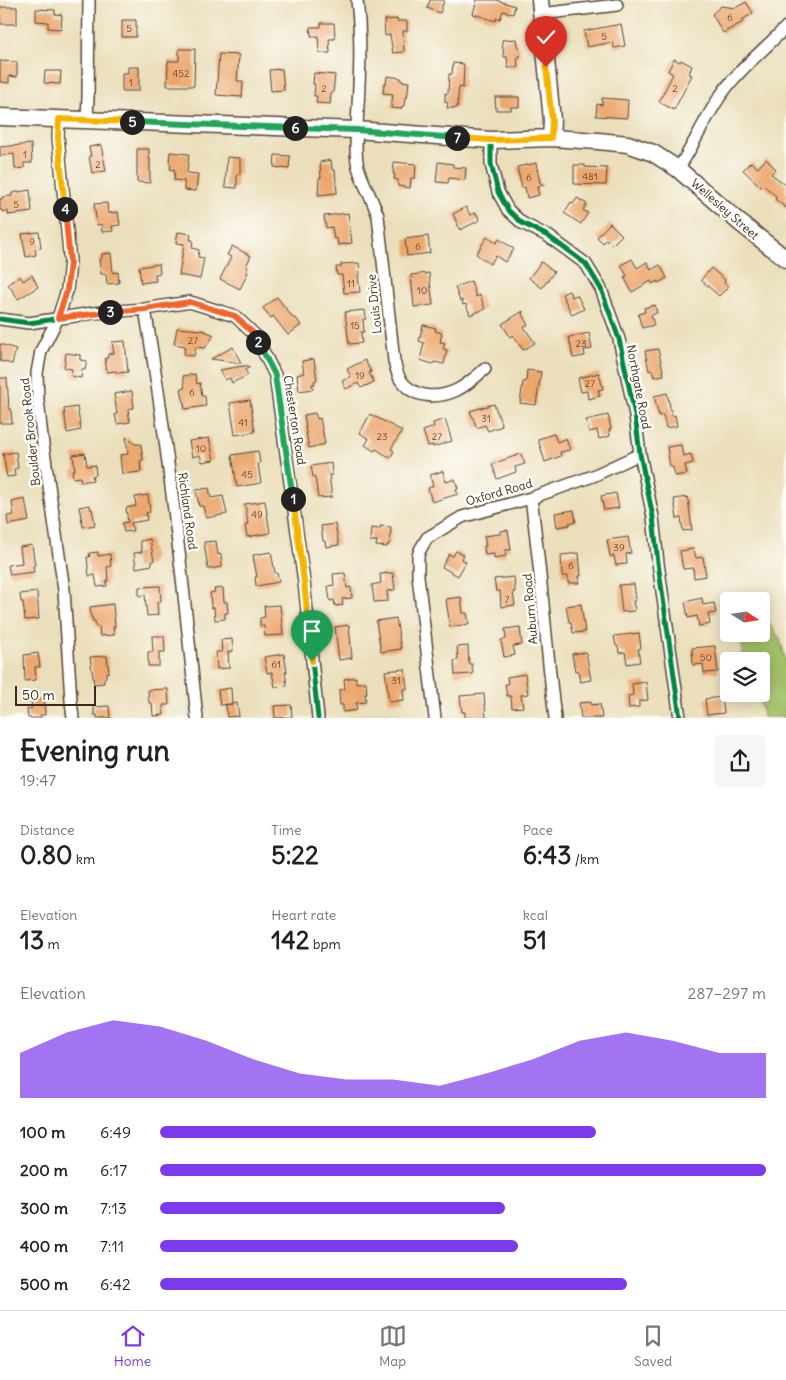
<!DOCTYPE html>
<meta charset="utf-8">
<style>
body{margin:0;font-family:Delius,sans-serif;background:#f6f6f6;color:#222;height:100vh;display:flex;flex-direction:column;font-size:19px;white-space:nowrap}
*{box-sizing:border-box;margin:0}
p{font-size:16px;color:#767676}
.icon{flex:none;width:28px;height:28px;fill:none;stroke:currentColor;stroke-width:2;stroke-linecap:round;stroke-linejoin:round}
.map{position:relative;height:718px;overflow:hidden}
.panel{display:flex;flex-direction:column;background:#fff;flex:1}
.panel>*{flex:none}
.needle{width:32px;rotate:102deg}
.tools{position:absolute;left:720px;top:592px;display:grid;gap:10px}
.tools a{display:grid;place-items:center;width:50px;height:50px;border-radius:5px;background:#fff;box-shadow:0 2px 12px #0003;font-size:25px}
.scale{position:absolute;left:15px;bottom:12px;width:81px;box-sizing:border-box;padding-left:5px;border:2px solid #3b2a1e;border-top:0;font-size:14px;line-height:18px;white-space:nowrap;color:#3b2a1e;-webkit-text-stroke:4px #fdfcf7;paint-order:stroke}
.pin{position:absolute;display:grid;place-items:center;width:42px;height:42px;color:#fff;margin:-51px -21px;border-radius:50% 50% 50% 0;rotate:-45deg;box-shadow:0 0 5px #0007}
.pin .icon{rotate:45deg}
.km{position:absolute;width:25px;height:25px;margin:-12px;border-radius:50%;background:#222;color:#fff;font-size:14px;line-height:25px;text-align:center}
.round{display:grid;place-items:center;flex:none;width:52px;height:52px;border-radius:5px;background:#f6f6f6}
.headline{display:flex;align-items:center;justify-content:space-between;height:85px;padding:0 20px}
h1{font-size:28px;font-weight:800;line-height:38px}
.figures{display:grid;grid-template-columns:repeat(3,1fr);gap:8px;height:85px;padding:5px 20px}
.figures div{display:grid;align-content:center}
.figures b{font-size:25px;font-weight:800}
.figures small{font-size:14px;font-weight:400}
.figures p{font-size:14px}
.chart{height:140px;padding:10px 20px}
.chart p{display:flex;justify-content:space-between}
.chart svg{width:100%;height:90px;margin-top:5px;fill:#7c3aed;opacity:.7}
ul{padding:0 20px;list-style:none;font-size:16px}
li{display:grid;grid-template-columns:80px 60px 1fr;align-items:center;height:38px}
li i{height:12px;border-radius:6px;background:#7c3aed}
.tabs{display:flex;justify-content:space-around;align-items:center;height:70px;border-top:1px solid #e0e0e0;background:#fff;font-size:14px;color:#767676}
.tabs a{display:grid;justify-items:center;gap:2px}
.tabs .selected{color:#7c3aed}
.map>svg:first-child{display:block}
.green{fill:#a2c068;stroke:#6e7543}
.building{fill:#eca76e}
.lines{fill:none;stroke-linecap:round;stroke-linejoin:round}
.street-casing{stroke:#554536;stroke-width:14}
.secondary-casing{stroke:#554536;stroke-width:19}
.street{stroke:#fff;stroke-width:11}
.secondary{stroke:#fff;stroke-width:16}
.cycleway-casing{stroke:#fdfcf7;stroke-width:8}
.cycleway{stroke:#00873e;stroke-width:5}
.split-1-casing{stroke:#fff;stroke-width:10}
.split-2-casing{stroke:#fff;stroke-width:10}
.split-3-casing{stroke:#fff;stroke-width:10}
.split-4-casing{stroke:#fff;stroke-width:10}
.split-5-casing{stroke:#fff;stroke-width:10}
.split-6-casing{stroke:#fff;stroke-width:10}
.split-7-casing{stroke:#fff;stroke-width:10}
.split-8-casing{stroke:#fff;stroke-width:10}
.split-1{stroke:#f5b400;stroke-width:6}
.split-2{stroke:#22a559;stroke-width:6}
.split-3{stroke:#f0652b;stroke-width:6}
.split-4{stroke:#f0652b;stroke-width:6}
.split-5{stroke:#f5b400;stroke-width:6}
.split-6{stroke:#22a559;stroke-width:6}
.split-7{stroke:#22a559;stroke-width:6}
.split-8{stroke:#f5b400;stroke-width:6}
.labels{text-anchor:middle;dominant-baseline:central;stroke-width:5;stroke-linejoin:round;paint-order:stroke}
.number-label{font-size:10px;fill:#674932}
.street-label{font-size:12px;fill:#3b2a1e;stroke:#fdfcf7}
</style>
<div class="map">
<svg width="786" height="718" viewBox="0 0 786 718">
<rect width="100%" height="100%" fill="#fdfcf7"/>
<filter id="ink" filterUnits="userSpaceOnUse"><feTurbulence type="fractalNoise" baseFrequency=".02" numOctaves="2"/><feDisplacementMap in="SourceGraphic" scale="10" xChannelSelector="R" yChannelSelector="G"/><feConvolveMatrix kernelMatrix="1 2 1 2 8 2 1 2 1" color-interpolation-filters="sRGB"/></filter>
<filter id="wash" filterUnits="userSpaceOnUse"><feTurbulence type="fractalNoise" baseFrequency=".0096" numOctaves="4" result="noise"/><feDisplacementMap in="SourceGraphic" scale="20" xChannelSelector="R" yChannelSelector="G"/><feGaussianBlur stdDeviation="1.12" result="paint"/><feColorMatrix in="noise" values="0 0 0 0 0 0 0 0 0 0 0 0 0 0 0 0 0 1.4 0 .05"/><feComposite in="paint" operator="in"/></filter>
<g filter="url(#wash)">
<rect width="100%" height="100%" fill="#ebdfbb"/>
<path class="green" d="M761 610 764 611 769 623 780 639 786 661V717H763L761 705 757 694H761V661H745L743 656 741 634H761Z"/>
<g id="blocks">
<path class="building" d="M430 0H444L440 13 427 8Z
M477 0H496L515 6 513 14 503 11 500 19 496 18V21L473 14Z
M746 2 753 13 742 20 743 22 723 33 712 14 721 6 735 8Z
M0 7H17V24H0Z
M36 9 55 10V14L62 15 61 29 48 28V22L36 21Z
M397 19V21H407V31H403L404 52 393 53 390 35 385 36 384 20Z
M122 20H136V37H122Z
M321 23H334L335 39H329L330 53H319L318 36H311L310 27H321Z
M621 24 625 46 614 48 613 42 587 47 584 31Z
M516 39 517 46H519L520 57H517L518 67 508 68 507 57H504L502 40Z
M179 49H195L194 86H167L168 61H179Z
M219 54 239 55 237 81H243L242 97 216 95Z
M674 59 680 62 681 60 692 66 689 74 692 75 674 110 659 102 673 74 668 71Z
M0 61 17 62V77L9 76V83L0 82Z
M453 63 464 64 463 88 459 87 457 108H447L448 103 445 102V93L448 94 449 74H452Z
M128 67H139V91H122V73H128Z
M282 69 284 90 271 91 269 70Z
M45 71H61L60 84 44 83Z
M314 73 335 75 333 93H331L330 104 316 103 317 96H314L315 84H313Z
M387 76 401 78V81L409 82 407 98 405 97 404 106H402L401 109 391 108 393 94 383 93 384 84H386Z
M495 97H519V107H511V110H496Z
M602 98 628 100 627 118 596 116 597 104 602 105Z
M31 144 32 163H24V168L15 169 14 154 0 156V147Z
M101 145 106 171 92 173 89 156H91L89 147Z
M137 149H149V159H150V183L137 182Z
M170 152 189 154 187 173 198 174 196 191 184 190V181L174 180 175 170 170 169 171 164 169 163Z
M275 155 290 156 289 169 274 167Z
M227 157 240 158V174H237V188L225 187Z
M766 159 776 169 771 174 786 185V208L775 199 777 197 763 185 761 187 743 170 751 162 758 168Z
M331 160 332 170H335L337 193 318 195 319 178H321L320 162Z
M394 162 416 164 415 178H411L410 188 398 186V180L394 179 395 174H393Z
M438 162 453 164V167L466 168 465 180 449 178 448 183 436 182Z
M536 163 540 183 544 185 537 187 539 195 527 198 525 187 522 188 517 167Z
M574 165H585V167L607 168 606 185 574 184Z
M30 190 32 212 8 215V211L3 212 2 210H0V199H2V197L12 196V193Z
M577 198 587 204 583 210 588 213 581 224 564 213 571 202 573 204Z
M107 203 108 213 118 212 120 225 112 226 113 231 102 232 101 224 97 225 94 204Z
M466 207 470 215 476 213 480 220 460 230 453 214Z
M348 213 352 243 338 245 337 238 334 239 332 227 326 228 324 216Z
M610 223 622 235 612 245 606 239 603 243 597 237Z
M39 232 41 248 35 249 36 255 26 257 22 234Z
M178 232 191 234 190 240H193L192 248 199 250 198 257 204 258 200 279 179 275 184 244 176 243Z
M428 236 430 253 407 256 405 239Z
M487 237 496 243 499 239 514 249 505 262 496 256 490 264 476 254Z
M232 246 251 256 246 266 248 267 246 271 248 272 240 289 220 279 231 257 227 255Z
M111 253 113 273 118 272 119 283 107 284 106 274H101L99 259 102 258V254Z
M632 259 637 268 647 262 651 270 660 265 667 278 658 283 657 281 652 284 651 281 632 292 624 277 627 276 621 265Z
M541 262 554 272 542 288 529 278Z
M359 263 360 275H358L360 292 344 293 342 275H337L336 267H341V264Z
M159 264 160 273 155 274 156 281 141 283 139 267Z
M711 268 725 280 724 283 728 287 719 296 701 280Z
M429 273 433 305 414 307 411 275Z
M32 275 38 287 18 299 8 284 20 276 23 281Z
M471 281 476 297 480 295 485 309 470 315 466 304 463 305 462 300 460 301 455 287Z
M569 291 572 297 577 295 584 309 572 315 562 294Z
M277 297 294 319 296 318 301 325 288 335 273 316 271 318 263 308Z
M655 305 657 313 651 315 654 325 642 328 638 314 645 312 644 308Z
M365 310 366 319H363L364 332H361L362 343 349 344 345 312Z
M523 311 522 314 528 325 524 327 535 343 523 350 513 335 510 337 502 324Z
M423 325 436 328 435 331 442 333 440 342 445 343 443 349 447 350 444 364 434 362 433 364 420 360 424 343 419 341Z
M177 328 202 330 214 335 205 348 196 347 194 356 184 355 185 346 174 344Z
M589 333 592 349 584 350 585 356 573 358 569 337Z
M125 341 128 372 117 373 116 371 107 372 105 358H108V354L114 353 112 342Z
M0 344 16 349 12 364 0 361Z
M233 347 241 363 211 359Z
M658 349 664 375 654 377 652 370 649 371 645 351Z
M66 353 80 355V360L87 361 85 370 82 369 81 378 71 376 72 369 64 368Z
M314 359 317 380 314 381 315 384H312L313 389 299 391 297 375 304 373 302 361Z
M365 360 371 372 369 373 374 382 361 388 358 383 346 389 342 381 351 377 347 369Z
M243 366H249L250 367 245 370 248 375 232 383 230 378 225 380 220 370Z
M527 370 541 372 536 405 520 403 523 382H526Z
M599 373 603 389 598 390 600 396 588 399 587 391 581 392 578 378Z
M195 374 197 384 200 383 202 396H205L206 406 185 409 181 388H185L183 376Z
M0 378H7L9 409H11L12 423H0Z
M132 391 134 408 128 409 130 422 117 424 115 414H117L114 394Z
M667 393 672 416 675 415 677 426 666 428 663 415 659 416 654 396Z
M250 400 255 432 235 435 230 403Z
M494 404 502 426 488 431 485 425 477 428 470 411Z
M77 407 81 430 67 433 64 409Z
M315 413 317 419 320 418 325 444 309 448 305 427H306L304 415Z
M370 414 402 431 391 449 394 451 390 458 376 449 374 451 365 445 369 439 360 433Z
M608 415 611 429 609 430 610 436 599 439 597 430 589 432 586 420Z
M445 419 452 441 433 447V445L428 446 423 431 434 427 433 423Z
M554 434 557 442 566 438 570 450 560 452 561 456 545 462 538 439Z
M126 437 135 444H141L143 460 140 461 141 472 122 474 120 455 128 454Z
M209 438 214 460 202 462 200 455 192 457 189 441Z
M681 445 683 456 691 454 693 463 685 465 687 474 675 476 673 467H670L667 447Z
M258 451 260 463 258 464 261 483 237 487 232 455Z
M16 452 18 468 14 469 15 476 7 477 3 454Z
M85 453 87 466 95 465 96 475 92 476 93 480 81 482 80 477 73 478 72 470H75L73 455Z
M521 454 525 464 515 467 516 472 497 479 492 464Z
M331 463 332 475H329L332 497 318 498 315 477H313L311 466Z
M443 471 446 482 455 479 458 489 456 490 458 494 432 502 428 488 433 486 430 475Z
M209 488 211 498 223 496 227 514 206 518 203 506H199L196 490Z
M616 493 619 508 604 510 601 496Z
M148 495 150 512 146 513 147 520 131 523 133 531 124 532 122 523 128 522 126 508 136 506 135 497Z
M687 497 688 498 692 530 683 531 681 518 677 519 674 499Z
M25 499 29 521 8 525 7 516 14 515 12 502Z
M265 501 270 533 247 537 245 525H248L245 504Z
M90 505 91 510 92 509 95 525 83 527 79 507Z
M574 510 576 522 569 523 570 525 557 527 555 513Z
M335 524 339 545 326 547 325 541H323L321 526Z
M380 526 391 527 390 544H388L387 547 376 546 377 541H370L371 528 380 529Z
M508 530 511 550H505L506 556 494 558V554L485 555 484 546H486L484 536 500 534V531Z
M628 537 631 553 626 554 627 564 616 565 614 556H610L607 540Z
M150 539 154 561H152V565L136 568 134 553 142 552 140 541Z
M216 541 218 555 221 554 222 567 208 569 204 542Z
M32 545 35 565 33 566 34 572 10 575 8 565 22 563 20 547Z
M694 549 696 558 703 557 706 576 694 578 693 568 683 569 680 551Z
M456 551 464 555 461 559 466 562 458 576 442 567 449 554 453 556Z
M98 552V556L110 554 111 566 107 567 108 581H106L107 586 97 587 95 575 89 576 87 557H90L89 553Z
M271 552 275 573H277L279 582 256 586 255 577H257L253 555Z
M579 553 581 576H579V583H568V576H562L561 555Z
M345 573 347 588 351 587 352 598 342 599 343 605 335 606 334 600 330 601 328 586 334 585 333 574Z
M393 573 395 590 387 591 388 601 374 602 372 585 381 583 380 574Z
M514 577 515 592H513L515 605 501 607 500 591H496L494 579Z
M634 584 636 601H633L635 611 622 612 619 585Z
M160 586 161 602H157L158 615 147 616 145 595 139 596V587Z
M223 588 224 602H227L228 613H225V619L215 620 214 607 211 608 210 593 215 592 214 589Z
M37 592 39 619 25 620 23 602H21L20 594Z
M461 597 463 613H467L469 624 450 627 446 599Z
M702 598 703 605 714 603 716 613 708 614 710 624 699 626 697 616 688 618 685 602Z
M113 604 115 627H113L114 635 100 636 99 627H96L95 621H93L92 617H91L90 607Z
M581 604 585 632 573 633 571 622H569L566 606Z
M280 605 283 635 265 636 264 626H260V618L265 617 264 606Z
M396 618 401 649 381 652 376 621Z
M349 625 352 658 339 660 335 627Z
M520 627 522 645 513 646 515 655 504 657 501 640 506 639 505 629Z
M639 633 641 648 638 649 640 662 627 664 625 652 619 653 618 646H616L614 636Z
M152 636H164L165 652H159V666H148V652H153Z
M232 639 233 651 228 652 229 668 217 669 216 652H222L221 640Z
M468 646 469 664H472L473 674 455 675 454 661 458 660 457 647Z
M715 646 718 672 704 673 703 664 693 665 692 648Z
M586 652 591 680 580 682 578 670 575 671 572 654Z
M38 653 40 667H35L36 680 25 681 24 655Z
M284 654 287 672H285L287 686 275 687 272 672 267 673 264 657Z
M107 656 109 672 106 673V677L104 678V683L94 684 90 657Z
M405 669 407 689H403L404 700 389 702 385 671Z
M525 674 528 694 521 695 523 707 512 708 511 696H507L505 684H508L507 677Z
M356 677V683L366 682 367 694H365L366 702 356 703 357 710 343 712V705H340L339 690 345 689 344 679Z
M646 682 648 700 639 701V707L629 708 628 696 633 695 632 684Z
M231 688 232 704 220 705 218 690Z
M168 689 169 705H163L164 715 153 716 152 703H149L148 690Z
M484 694 486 718H465V712H462L460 696Z
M722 697 724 713 707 715 705 699Z
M44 699 45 715H40L41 718H28L27 709 32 708 31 700Z
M591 702V705L600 704 602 718H581L579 703Z
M237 703 239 716 227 717 226 705Z
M291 705 292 717 275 718 274 706Z
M109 706 110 718H97V715H94V707Z"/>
</g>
</g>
<g filter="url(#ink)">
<use href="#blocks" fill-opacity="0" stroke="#554536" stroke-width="1"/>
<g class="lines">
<g class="street-casing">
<path id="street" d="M357 0C363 50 358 96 356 146 356 154 356 162 359 170 364 186 373 200 378 216L394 361C396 367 397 374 400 379 413 399 438 399 457 390 467 385 476 377 485 369
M541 14 617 5
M59 119 58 137 70 262 67 290 58 318 41 351 37 373 38 400 42 437 64 590 71 701 73 718
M87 120 88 97 89 0
M491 140V164L498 192 508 210 522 223 548 236 586 264 601 289 619 339 635 415 640 454 653 517 658 563 680 718
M678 169C694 145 705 118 721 95 739 69 764 50 786 27
M145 309C168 445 183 581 197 718
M0 319 29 323 93 313 145 309 190 302 235 316 255 335 275 375 304 582 318 718
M531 498C541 571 546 645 555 718
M435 718 418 576V556L420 550 427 538 462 517 531 498 593 476 640 454"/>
</g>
<g class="secondary-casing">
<path id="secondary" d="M540 0 552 120 551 138
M0 117 356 130 491 140 551 138 598 141 628 144 653 153 678 169 739 222 786 259"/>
</g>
<use href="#street" class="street"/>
<use href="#secondary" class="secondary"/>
<g class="cycleway-casing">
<path id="cycleway" d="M491 140V164L498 192 508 210 522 223 548 236 586 264 601 289 619 339 635 415 640 454 653 517 658 563 680 718
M0 319 29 323 93 313 145 309 190 302 235 316 255 335 275 375 304 582 318 718"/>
</g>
<use href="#cycleway" class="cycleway"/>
</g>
</g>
<g class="lines" filter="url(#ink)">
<g class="split-1-casing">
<path id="split-1" d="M293 499 304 582 312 661"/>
</g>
<g class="split-2-casing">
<path id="split-2" d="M258 342 275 375 293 499"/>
</g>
<g class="split-3-casing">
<path id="split-3" d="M110 312 145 309 190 302 235 316 255 335 258 342"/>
</g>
<g class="split-4-casing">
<path id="split-4" d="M65 209 70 262 67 290 58 318 110 312"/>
</g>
<g class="split-5-casing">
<path id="split-5" d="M65 209 58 137 59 119 132 122"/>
</g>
<g class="split-6-casing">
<path id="split-6" d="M132 122 295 128"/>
</g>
<g class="split-7-casing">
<path id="split-7" d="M295 128 356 130 457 138"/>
</g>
<g class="split-8-casing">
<path id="split-8" d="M457 138 491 140 551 138 552 120 546 67"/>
</g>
<use href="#split-1" class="split-1"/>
<use href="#split-2" class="split-2"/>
<use href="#split-3" class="split-3"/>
<use href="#split-4" class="split-4"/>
<use href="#split-5" class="split-5"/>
<use href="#split-6" class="split-6"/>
<use href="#split-7" class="split-7"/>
<use href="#split-8" class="split-8"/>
</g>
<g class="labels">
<g class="number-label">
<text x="730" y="17">6</text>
<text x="129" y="28">5</text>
<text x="604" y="36">5</text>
<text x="181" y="73">452</text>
<text x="131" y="82">1</text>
<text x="324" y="88">2</text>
<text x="675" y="88">2</text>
<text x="25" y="154">1</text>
<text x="98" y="164">2</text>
<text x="590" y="176">481</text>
<text x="529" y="177">6</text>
<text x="16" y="204">5</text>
<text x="32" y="241">9</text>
<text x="418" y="246">6</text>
<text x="351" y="283">11</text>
<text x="422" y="290">10</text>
<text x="355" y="325">15</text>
<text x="193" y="340">27</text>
<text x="581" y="343">23</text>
<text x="360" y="375">19</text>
<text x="590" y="383">27</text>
<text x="192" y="392">6</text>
<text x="486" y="418">31</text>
<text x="243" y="422">41</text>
<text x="382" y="436">23</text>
<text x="437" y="436">27</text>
<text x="201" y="448">10</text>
<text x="247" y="474">45</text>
<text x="257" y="514">49</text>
<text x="619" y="547">39</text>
<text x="571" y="565">6</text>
<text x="507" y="599">7</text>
<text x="706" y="657">50</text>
<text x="276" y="664">61</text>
<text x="396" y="680">31</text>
</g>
<g class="street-label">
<text transform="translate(725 209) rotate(41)">Wellesley Street</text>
<text transform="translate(374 304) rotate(-96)">Louis Drive</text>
<text transform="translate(639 387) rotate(79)">Northgate Road</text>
<text transform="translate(295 420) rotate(81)">Chesterton Road</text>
<text transform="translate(30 432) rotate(-96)">Boulder Brook Road</text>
<text transform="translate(499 492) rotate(-16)">Oxford Road</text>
<text transform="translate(188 511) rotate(82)">Richland Road</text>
<text transform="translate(530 609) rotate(-95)">Auburn Road</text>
</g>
</g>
</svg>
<div class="tools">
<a><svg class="needle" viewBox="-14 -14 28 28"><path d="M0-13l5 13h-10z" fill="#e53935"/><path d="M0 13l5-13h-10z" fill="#767676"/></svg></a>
<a><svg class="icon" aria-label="layers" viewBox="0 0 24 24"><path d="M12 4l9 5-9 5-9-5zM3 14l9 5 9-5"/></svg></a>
</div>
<div class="scale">50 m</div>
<div class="pin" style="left:312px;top:661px;background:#1e9e55"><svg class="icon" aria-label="arrive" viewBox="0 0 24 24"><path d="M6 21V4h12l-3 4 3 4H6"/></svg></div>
<div class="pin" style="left:546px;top:67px;background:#d93025"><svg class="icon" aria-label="check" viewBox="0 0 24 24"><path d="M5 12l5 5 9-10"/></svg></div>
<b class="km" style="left:293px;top:499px">1</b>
<b class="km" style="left:258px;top:342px">2</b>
<b class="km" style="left:110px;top:312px">3</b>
<b class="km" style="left:65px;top:209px">4</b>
<b class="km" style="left:132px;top:122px">5</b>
<b class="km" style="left:295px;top:128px">6</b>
<b class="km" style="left:457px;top:138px">7</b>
</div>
<section class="panel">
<div class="headline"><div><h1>Evening run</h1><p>19:47</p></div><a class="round"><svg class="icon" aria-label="share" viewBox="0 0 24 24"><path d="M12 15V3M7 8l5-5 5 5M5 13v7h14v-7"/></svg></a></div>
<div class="figures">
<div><p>Distance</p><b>0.80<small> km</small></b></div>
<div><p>Time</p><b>5:22</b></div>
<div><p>Pace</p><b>6:43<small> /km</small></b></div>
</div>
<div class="figures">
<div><p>Elevation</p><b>13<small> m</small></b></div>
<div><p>Heart rate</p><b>142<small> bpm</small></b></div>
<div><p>kcal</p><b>51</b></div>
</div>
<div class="chart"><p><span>Elevation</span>287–297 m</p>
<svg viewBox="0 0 160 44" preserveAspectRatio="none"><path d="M0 44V22L10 12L20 6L30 9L40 16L50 25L60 32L70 35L80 35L90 38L100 32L110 25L120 16L130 12L140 16L150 22L160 22V44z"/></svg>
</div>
<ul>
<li><b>100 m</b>6:49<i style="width:72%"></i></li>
<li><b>200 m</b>6:17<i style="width:100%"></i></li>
<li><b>300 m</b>7:13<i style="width:57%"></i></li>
<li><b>400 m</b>7:11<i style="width:59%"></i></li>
<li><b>500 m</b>6:42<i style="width:77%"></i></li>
</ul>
</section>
<nav class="tabs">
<a class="selected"><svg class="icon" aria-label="home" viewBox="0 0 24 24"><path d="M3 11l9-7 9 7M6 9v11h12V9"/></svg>Home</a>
<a><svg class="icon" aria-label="map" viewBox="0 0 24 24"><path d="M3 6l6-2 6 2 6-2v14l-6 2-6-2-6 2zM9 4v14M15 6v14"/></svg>Map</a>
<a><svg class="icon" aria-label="saved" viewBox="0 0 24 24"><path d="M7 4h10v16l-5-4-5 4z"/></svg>Saved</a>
</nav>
